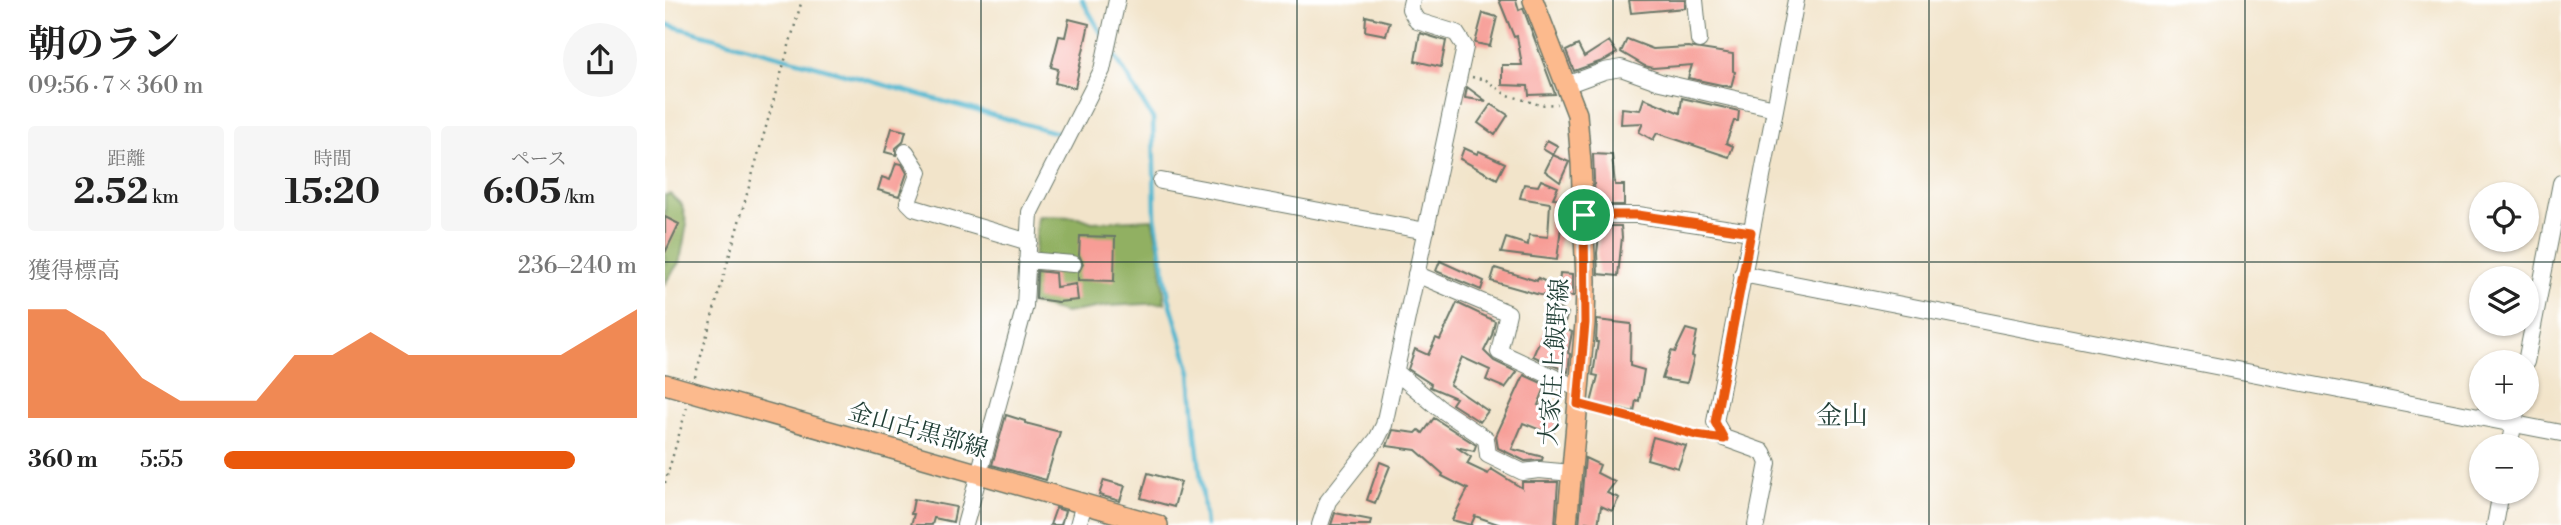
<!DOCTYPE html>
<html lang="ja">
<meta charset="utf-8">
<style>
body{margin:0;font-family:"Libre Bodoni","Noto Serif JP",serif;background:#f6f6f6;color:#222;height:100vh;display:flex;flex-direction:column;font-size:26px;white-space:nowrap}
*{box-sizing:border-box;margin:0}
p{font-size:23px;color:#767676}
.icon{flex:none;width:38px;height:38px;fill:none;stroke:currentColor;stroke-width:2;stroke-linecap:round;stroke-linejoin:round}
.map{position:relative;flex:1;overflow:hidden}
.drawer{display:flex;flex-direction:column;background:#fff;width:665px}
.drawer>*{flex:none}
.controls{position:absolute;left:1804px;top:182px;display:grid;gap:14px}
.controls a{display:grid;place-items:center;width:70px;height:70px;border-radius:50%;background:#fff;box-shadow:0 2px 5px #0004;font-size:35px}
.pin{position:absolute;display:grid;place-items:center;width:60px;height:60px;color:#fff;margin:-30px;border:4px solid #fff;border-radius:50%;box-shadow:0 2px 7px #0007}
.round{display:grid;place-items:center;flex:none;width:74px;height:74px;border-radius:37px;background:#f6f6f6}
.headline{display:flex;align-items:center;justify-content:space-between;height:119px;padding:0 28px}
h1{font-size:38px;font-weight:700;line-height:52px}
.stats{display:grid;grid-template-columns:repeat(3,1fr);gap:10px;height:119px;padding:7px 28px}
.stats div{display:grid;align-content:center;border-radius:7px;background:#f6f6f6;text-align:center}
.stats b{font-size:35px;font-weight:700}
.stats small{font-size:19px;font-weight:400}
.stats p{font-size:19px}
.chart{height:196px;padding:14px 28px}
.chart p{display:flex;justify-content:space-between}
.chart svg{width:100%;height:126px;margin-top:7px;fill:#ea580c;opacity:.7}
ul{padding:0 28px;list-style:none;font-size:23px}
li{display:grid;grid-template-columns:112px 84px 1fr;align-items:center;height:52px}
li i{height:18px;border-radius:9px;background:#ea580c}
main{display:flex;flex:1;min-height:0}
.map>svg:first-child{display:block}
.forest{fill:#91b062;stroke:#58764b;stroke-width:2}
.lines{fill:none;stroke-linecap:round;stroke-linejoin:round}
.stream{stroke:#50b6cf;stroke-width:4.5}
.building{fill:#f79d96}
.minor-casing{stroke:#697768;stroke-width:18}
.major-casing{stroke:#697768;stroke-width:22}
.path{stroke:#697768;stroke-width:2.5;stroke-dasharray:2 5;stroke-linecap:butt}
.minor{stroke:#fff;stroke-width:16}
.major{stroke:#fcba8d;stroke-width:19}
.route-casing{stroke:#fff;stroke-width:14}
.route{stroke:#ea580c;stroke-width:9}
.grid{fill:none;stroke:#1f3d34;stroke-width:2;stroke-opacity:0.55}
.labels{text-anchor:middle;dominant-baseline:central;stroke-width:6;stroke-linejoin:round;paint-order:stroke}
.street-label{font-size:24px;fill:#1f3d34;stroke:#fff}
.neighbourhood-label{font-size:26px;fill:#1f3d34;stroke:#fff}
</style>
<main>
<section class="drawer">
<div class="headline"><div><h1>朝のラン</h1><p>09:56 · 7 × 360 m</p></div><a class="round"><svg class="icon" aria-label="share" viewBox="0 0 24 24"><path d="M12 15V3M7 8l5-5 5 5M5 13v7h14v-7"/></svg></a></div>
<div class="stats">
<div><p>距離</p><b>2.52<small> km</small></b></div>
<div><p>時間</p><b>15:20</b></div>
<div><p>ペース</p><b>6:05<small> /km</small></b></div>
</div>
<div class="chart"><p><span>獲得標高</span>236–240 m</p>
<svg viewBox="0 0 160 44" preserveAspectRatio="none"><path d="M0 44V6L10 6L20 14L30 30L40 38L50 38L60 38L70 22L80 22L90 14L100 22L110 22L120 22L130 22L140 22L150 14L160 6V44z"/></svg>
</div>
<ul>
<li><b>360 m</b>5:55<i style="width:85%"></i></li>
</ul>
</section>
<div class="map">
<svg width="1896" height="525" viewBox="0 0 1896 525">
<rect width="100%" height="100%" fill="#fff"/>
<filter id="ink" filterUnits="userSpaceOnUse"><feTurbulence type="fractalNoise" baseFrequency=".0143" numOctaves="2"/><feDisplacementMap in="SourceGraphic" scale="14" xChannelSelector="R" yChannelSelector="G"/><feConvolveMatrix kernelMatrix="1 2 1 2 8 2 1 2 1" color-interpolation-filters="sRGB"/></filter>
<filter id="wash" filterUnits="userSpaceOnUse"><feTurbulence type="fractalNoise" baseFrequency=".00686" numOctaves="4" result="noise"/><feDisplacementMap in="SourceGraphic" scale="28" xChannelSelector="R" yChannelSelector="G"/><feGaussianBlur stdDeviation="1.57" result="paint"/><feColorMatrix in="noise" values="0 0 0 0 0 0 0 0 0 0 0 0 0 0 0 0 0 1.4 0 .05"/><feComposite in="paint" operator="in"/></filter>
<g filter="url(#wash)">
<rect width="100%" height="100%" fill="#f2e4ca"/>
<path class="forest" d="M5 194 17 205 22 224 15 261 0 283V195Z
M373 216 414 217 427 222 487 219 494 249 500 303 443 306 400 313 365 303Z"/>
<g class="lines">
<path class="stream" d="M417 0 438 36
M0 24 396 134
M446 49 488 119 490 216 504 298 526 372 531 435 541 525"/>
</g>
<g id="blocks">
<path class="building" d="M834 0H851L854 10 858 8 890 94 864 95 863 86 837 85V65H857L852 36 849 37Z
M964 0H1020V8L966 13Z
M818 13 832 17 825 46 810 43Z
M701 16 725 22 721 35 700 31Z
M404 19 424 24 410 88 390 83 393 69 386 67 394 36 400 37Z
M755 33 781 41 776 67 750 61Z
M962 39 988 49 1023 47 1068 54V71L1070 72 1066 87 1023 78 1027 65 988 68 980 66 956 52Z
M944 41 952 53 940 60 909 71 901 51 913 45 919 57Z
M802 87 821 101 800 98Z
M979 98 1015 113 1017 98 1074 111 1073 121H1069L1061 143 1068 146 1064 157 992 133 988 140 974 132 978 123 956 124 957 108 975 110Z
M826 104 843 115 830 135 813 123Z
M227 128 241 131 238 142 231 148V155L220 152Z
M882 140 893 146 888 155 878 149Z
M799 148 812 154 814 151 840 163 832 179 795 159Z
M928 154 947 155 950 185H959V205H930Z
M888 155 904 162 895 182 880 171Z
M231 163 237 164 242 173 234 196 213 190 217 177 225 180Z
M876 180 893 187 888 198 905 200 906 228 896 227 892 260 836 253 841 238 863 245 864 235 883 237 885 203 855 198 859 184 873 186Z
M0 217 14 224 0 253Z
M931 226H956L957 237 953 276 933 274 932 253 935 228H932Z
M415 236 450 237 449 281 413 280V273L418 264 414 255Z
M775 261 819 281 816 290 771 271Z
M830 268 872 281 873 278 894 288 895 273 908 274V296L875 295 826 281Z
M372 271 390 273 391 287 411 284 413 300 393 302 371 299Z
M792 303 830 321 827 335 819 351 829 361 852 372 840 388 821 380 825 370 797 357 785 385 823 411 815 422 787 404 791 398 765 387 766 384 743 369 750 349 763 355 771 338 775 340Z
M889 307 903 313 898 328 907 332 903 353 905 354 903 372 868 356Z
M932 320 966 324 965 366 979 370 974 401 971 400 969 412 926 403 933 376 928 375 933 342H931Z
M1021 329 1032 332 1027 356 1029 357 1022 383 997 379 1006 351 1010 352Z
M859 375 881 385 873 405 894 411 888 435 858 423 847 449 878 457 877 460 860 461 833 448 831 436Z
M341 415 360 421V423L395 432 381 480 327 465Z
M769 418 811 445 809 451 791 447 806 457 802 464 823 474 826 469 857 488V482H893L890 525H836L810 516 806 525 787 520 803 489 777 476 778 474 751 450 722 446 728 430 751 433 754 430 758 433Z
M988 437 1021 446 1013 468 982 459Z
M920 458 935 465 932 473 950 482 942 493 954 498 947 511 936 506 933 525 921 522 920 525H914Z
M715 462 725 466 710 503 702 500Z
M483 473 516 482 509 507 476 498Z
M439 480 460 486 455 501 434 495Z
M249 499 291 507 288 522 269 518 267 525H246L249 514H246Z
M391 508 400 511 396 525H385Z
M670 513 706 520 705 525H666Z"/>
</g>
</g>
<g filter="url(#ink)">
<use href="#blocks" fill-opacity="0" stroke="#697768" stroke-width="2"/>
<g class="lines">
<g class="minor-casing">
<path id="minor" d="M1030 0 1034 40
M901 85 939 71 956 68 995 82 1110 108
M241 152 254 172 243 202 249 208 364 242
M496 181 761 231
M919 215H973L1086 232
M362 260 408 264
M751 274 843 313 834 352 914 389
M1077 274 1896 433
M1861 362 1896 183
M731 372 774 408 821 439 823 455 858 472 874 470 907 473
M1844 446 1852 408
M300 525 360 306 365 212 437 70 452 0
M413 525 419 504
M655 525 663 501 712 439 719 425 800 47 791 33 752 21 745 9 747 0
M1091 525 1103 463 1098 452 1059 438 1050 422 1131 0
M1830 525 1836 492"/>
</g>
<g class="major-casing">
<path id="major" d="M868 0 912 114 916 163 921 281 920 323 902 525
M0 384 493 525"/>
</g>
<path class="path" d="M807 77 821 80 840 94 875 105 892 104
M30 377 137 0
M930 408 1042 437
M0 483 22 407"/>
<use href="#minor" class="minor"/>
<use href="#major" class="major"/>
</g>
</g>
<g class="lines" filter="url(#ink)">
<g class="route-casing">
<path id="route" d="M919 215H973L1086 232 1050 422 1059 439 1031 435 913 404 920 323Z"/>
</g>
<use href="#route" class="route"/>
</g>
<path class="grid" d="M316 0V525M632 0V525M948 0V525M1264 0V525M1580 0V525M0 262H1896"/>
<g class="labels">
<g class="street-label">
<text transform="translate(890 362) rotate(-86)">大家庄上飯野線</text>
<text transform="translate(253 431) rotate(16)">金山古黒部線</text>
</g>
<g class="neighbourhood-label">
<text x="1177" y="416">金山</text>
</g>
</g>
</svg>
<div class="controls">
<a><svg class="icon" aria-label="locate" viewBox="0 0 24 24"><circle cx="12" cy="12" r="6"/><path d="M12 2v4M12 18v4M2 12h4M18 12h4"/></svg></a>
<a><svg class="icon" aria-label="layers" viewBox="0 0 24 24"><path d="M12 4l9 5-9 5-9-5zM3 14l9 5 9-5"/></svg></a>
<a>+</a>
<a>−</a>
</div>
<div class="pin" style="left:919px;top:215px;background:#1e9e55"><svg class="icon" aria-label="arrive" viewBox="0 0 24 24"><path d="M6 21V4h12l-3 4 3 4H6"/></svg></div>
</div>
</main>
